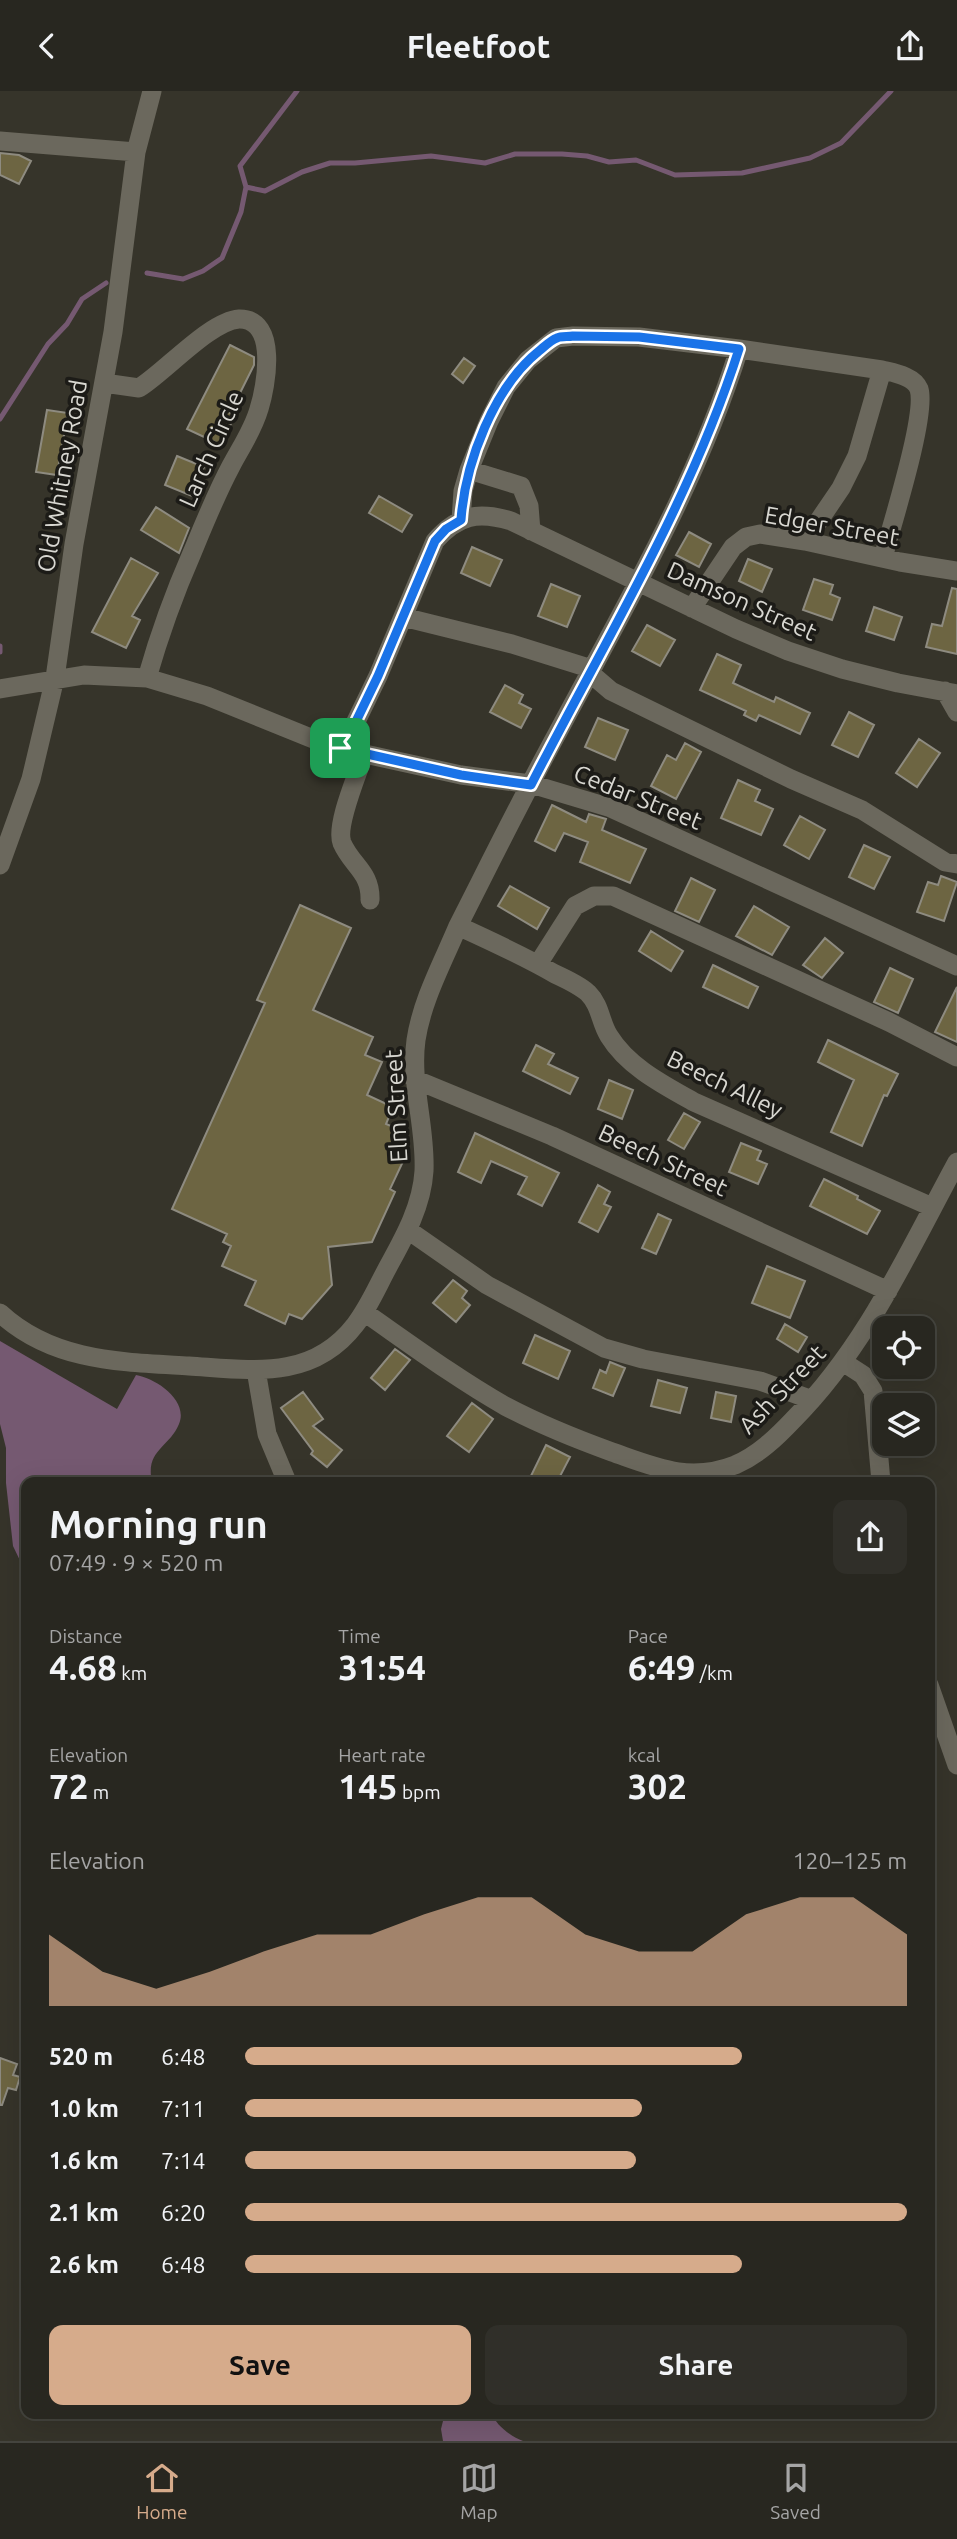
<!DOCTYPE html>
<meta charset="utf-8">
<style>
body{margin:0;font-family:Ubuntu,sans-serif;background:#302f29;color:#f1f3f6;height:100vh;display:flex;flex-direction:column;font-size:26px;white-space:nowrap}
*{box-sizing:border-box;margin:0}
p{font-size:23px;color:#a5a5a5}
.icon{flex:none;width:38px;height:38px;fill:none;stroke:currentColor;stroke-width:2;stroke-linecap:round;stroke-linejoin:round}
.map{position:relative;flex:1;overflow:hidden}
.panel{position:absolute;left:21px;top:1386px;width:914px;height:942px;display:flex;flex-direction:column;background:#282720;border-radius:14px;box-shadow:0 7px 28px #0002,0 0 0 2px #44443e}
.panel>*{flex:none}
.controls{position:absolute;left:872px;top:1225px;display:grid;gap:14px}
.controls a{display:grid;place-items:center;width:63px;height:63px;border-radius:14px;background:#282720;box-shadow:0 7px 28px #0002,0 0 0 2px #44443e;font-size:35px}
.pin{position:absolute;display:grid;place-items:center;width:60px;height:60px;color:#fff;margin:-30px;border-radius:14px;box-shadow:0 4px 10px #0006}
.round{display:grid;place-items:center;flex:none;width:74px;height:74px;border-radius:14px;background:#302f29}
.headline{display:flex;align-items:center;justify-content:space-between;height:119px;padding:0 28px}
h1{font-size:38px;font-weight:700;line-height:52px}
.metrics{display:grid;grid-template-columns:repeat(3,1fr);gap:10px;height:119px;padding:7px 28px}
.metrics div{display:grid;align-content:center}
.metrics b{font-size:35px;font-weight:700}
.metrics small{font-size:19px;font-weight:400}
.metrics p{font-size:19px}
.chart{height:196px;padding:14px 28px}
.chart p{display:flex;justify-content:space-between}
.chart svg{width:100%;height:126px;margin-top:7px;fill:#d6ab8b;opacity:.7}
.cta{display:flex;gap:14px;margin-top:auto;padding:14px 28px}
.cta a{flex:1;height:80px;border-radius:14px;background:#d6ab8b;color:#111;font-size:28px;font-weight:700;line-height:80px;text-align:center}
.cta a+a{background:#302f29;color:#f1f3f6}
ul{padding:0 28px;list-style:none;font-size:23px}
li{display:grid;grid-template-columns:112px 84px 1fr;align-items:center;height:52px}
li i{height:18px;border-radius:9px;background:#d6ab8b}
header{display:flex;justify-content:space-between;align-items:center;height:91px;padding:0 28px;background:#282720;font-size:32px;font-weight:700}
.dock{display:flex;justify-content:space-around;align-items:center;height:98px;border-top:2px solid #44443e;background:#282720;font-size:19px;color:#a5a5a5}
.dock a{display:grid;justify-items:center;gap:4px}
.dock .on{color:#d6ab8b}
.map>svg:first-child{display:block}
.water{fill:#755971}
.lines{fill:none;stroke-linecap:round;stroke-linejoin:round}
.stream{stroke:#755971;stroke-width:5}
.building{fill:#6d6542;stroke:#8e8b80;stroke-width:2}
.minor{stroke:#6b685d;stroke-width:19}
.route-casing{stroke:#fff;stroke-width:14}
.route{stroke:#1a73e8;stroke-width:9}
.labels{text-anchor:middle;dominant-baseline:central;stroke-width:7;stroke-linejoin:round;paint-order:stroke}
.street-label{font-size:24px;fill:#d8d7d1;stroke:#1c1b17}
</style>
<header><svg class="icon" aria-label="back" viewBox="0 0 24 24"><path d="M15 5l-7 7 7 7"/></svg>Fleetfoot<svg class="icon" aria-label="share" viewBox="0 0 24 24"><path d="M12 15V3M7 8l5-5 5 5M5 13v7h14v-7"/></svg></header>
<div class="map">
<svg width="957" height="2350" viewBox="0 0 957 2350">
<rect width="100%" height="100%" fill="#36342a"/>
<path class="water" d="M0 1250 117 1318 136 1284C155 1287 189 1309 179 1333 169 1357 145 1359 152 1391H26V1482L13 1455 6 1392V1357L0 1333Z
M445 2322H492C495 2334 512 2346 523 2350H443L441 2338Z"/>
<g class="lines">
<path class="stream" d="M246 96 265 100 302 81 330 72H355L431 65 485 72 515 63H562L587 65 609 71 636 69 675 84 742 82 810 67 841 52 891 0
M147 182 183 188 203 180 222 167 241 121 246 96 240 75 297 0
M0 328 48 253 67 233 82 208 106 192
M0 555V561"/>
</g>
<path class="building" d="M0 62 19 64 31 70 19 93 0 84Z
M230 254 254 266V274L230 322 235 324 221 354 187 338Z
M464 267 475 275 463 292 452 283Z
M47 319 68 322 57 384 36 381Z
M177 365 204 376 192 405 165 394Z
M379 405 412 424 402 441 369 422Z
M156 416 189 437 179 462 141 439Z
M689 441 711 453 699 476 676 464Z
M472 456 502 469 490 495 461 482Z
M131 467 158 482 132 525 140 529 126 557 92 541Z
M748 468 772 478 762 501 739 490Z
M814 488 833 494 830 503 840 507 832 529 803 519Z
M551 493 580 505 567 536 538 525Z
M952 497 957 498V563L926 556 932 533 942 535Z
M874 516 902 526 894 549 866 540Z
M647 534 675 549 660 575 632 560Z
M717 563 741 574 733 592 774 611 776 606 810 622 800 643 759 624 756 630 744 624 746 620 700 599Z
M505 594 523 604 519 612 531 618 521 637 490 621Z
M849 621 874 634 858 666 832 654Z
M598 627 628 639 615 669 585 656Z
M919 648 940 662 917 696 896 682Z
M685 652 701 661 676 708 651 695 667 664 676 669Z
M738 689 760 699 755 710 773 718 761 744 721 727Z
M552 714 586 731 589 723 606 728 602 739 646 758 630 792 580 771 588 751 564 742 555 760 535 750Z
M800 725 825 739 809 768 784 754Z
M864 754 890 766 874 798 849 786Z
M941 785 957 791 944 830 917 821 928 791 938 794Z
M691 787 715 799 699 831 675 820Z
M510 795 549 817 537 838 498 815Z
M300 814 351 837 313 919 373 946 365 964 382 971 367 1004 393 1016 386 1033 398 1038 390 1055 407 1062 390 1098 395 1101 372 1151 328 1156 332 1194 302 1228 289 1223 285 1233 245 1214 256 1190 222 1175 231 1155 223 1151 227 1143 172 1118 265 912 257 909Z
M754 815 789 836 772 864 736 845Z
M651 840 683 860 671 880 639 860Z
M825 847 843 862 822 887 803 874Z
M713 874 758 896 748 917 703 896Z
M890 877 913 888 898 922 874 911Z
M957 896V951L935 941Z
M828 949 898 983 887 1005 884 1004 862 1055 831 1041 854 989 818 971Z
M536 954 554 963 548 973 578 987 570 1003 523 980Z
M609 989 633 999 622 1028 598 1018Z
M684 1022 700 1031 684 1058 668 1049Z
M475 1042 559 1082 542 1115 518 1103 527 1086 491 1070 481 1092 458 1081Z
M741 1052 761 1060 757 1069 767 1073 758 1093 729 1081Z
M824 1088 858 1105 857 1108 880 1120 867 1143 810 1115Z
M598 1094 610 1101 604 1113 611 1116 598 1141 579 1131Z
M658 1123 671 1129 656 1163 642 1157Z
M767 1175 805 1190 790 1227 752 1212Z
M453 1189 467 1200 462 1207 470 1214 456 1231 433 1212Z
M785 1233 807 1246 798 1261 777 1248Z
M535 1244 570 1260 558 1288 523 1272Z
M395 1258 410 1269 385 1299 371 1287Z
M610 1271 625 1277 613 1305 593 1297 600 1279 606 1282Z
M658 1289 687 1297 680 1322 651 1315Z
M303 1301 323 1328 313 1335 342 1359 327 1376 311 1363 313 1360 281 1317Z
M716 1301 736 1305 731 1331 711 1327Z
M472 1312 493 1328 469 1361 447 1345Z
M546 1354 570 1366 557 1391H528Z
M0 1967 17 1973 13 1984 20 1986 16 1999 8 1997 2 2014H0Z"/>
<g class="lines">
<path class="minor" d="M0 50 136 61
M739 258 882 279 857 365 841 397 805 450
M882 279C894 282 914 285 919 298 927 324 891 436 883 467
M104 292 139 297C165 281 210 230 239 228 279 227 266 296 259 318 253 339 241 356 231 375 216 403 204 433 192 462 174 503 159 545 147 587
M461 429 463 400 469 379 521 395 529 415 531 440
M692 517 733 456 746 446 760 443 805 450 900 471 957 480
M403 526 512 553 592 578
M590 582 611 600 791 688 862 719 945 771 957 773
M0 598 84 584 147 587 207 605 333 656 461 684 531 693 611 717 957 875
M945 600 957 621
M340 658 347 649 378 585 435 450C458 424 478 420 511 430L736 538 788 560 842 578 898 592 957 603
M364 663C358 683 335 734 342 752 352 775 371 781 370 809
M0 774 31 688 55 587 74 453 113 241 136 61 152 0
M458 835C491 850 524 865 555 883 566 888 579 894 588 902 601 915 600 931 609 945 628 976 664 994 694 1011L932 1116
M538 873 575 815 594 805H613L889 931 957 966
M414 988 552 1045 888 1200
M408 1139 487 1194 604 1257 643 1268 760 1290 812 1309
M364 1221C410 1253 456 1287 505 1315 539 1333 576 1348 612 1361 655 1376 689 1392 735 1374 758 1364 776 1347 793 1329 866 1256 908 1161 957 1071
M0 1222C53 1271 122 1271 189 1275 251 1279 312 1290 355 1234 369 1216 378 1194 389 1174 405 1145 422 1114 424 1080 426 1036 410 993 416 949 422 909 443 871 458 835 491 770 523 705 558 641 624 517 697 393 739 258L639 246 573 245 556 247 528 269 506 296 489 330 469 379
M843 1271 863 1284 873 1300 881 1391
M256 1279 267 1343 287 1391
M929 1594 957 1674"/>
</g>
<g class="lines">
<g class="route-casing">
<path id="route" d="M573 245 639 246 739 258C690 412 604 551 531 694L461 684 340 657 347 649 378 585 435 450 446 438 461 429C465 372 494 296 539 260 544 256 551 249 557 247 561 245 568 246 573 245Z"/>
</g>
<use href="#route" class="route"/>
</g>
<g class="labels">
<g class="street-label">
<text transform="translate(211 358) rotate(-66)">Larch Circle</text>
<text transform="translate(62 385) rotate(-80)">Old Whitney Road</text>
<text transform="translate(832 435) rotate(10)">Edger Street</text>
<text transform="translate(742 510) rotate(24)">Damson Street</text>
<text transform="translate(638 706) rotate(22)">Cedar Street</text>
<text transform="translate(725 993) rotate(26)">Beech Alley</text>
<text transform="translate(396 1015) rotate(-93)">Elm Street</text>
<text transform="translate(663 1069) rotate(25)">Beech Street</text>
<text transform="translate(782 1298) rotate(-46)">Ash Street</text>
</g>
</g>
</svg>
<div class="controls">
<a><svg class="icon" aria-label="locate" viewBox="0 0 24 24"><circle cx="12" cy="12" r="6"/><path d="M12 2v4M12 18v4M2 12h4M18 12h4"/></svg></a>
<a><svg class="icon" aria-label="layers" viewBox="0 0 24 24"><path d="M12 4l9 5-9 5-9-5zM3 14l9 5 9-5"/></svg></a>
</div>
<div class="pin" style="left:340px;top:657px;background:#1e9e55"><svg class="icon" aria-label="arrive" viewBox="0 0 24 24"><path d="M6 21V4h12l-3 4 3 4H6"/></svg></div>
<section class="panel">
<div class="headline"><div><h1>Morning run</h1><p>07:49 · 9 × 520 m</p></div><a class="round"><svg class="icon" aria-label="share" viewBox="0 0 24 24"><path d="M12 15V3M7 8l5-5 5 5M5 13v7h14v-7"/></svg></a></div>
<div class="metrics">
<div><p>Distance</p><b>4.68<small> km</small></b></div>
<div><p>Time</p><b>31:54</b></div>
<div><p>Pace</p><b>6:49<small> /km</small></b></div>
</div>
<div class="metrics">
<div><p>Elevation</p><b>72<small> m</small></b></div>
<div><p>Heart rate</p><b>145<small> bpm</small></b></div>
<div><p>kcal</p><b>302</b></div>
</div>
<div class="chart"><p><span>Elevation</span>120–125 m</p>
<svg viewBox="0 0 160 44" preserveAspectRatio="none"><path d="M0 44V19L10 32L20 38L30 32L40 25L50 19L60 19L70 12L80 6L90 6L100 19L110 25L120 25L130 12L140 6L150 6L160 19V44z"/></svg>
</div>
<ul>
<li><b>520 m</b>6:48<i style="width:75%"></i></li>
<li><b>1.0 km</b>7:11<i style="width:60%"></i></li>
<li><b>1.6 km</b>7:14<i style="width:59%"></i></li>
<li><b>2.1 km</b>6:20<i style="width:100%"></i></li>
<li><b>2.6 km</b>6:48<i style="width:75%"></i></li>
</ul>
<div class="cta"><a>Save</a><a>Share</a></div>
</section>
</div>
<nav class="dock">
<a class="on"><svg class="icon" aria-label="home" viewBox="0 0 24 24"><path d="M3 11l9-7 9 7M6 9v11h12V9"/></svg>Home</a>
<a><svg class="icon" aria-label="map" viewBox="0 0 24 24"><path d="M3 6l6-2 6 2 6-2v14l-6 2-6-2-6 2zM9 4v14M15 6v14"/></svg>Map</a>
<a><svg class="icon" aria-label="saved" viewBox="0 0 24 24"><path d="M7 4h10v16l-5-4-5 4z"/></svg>Saved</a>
</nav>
